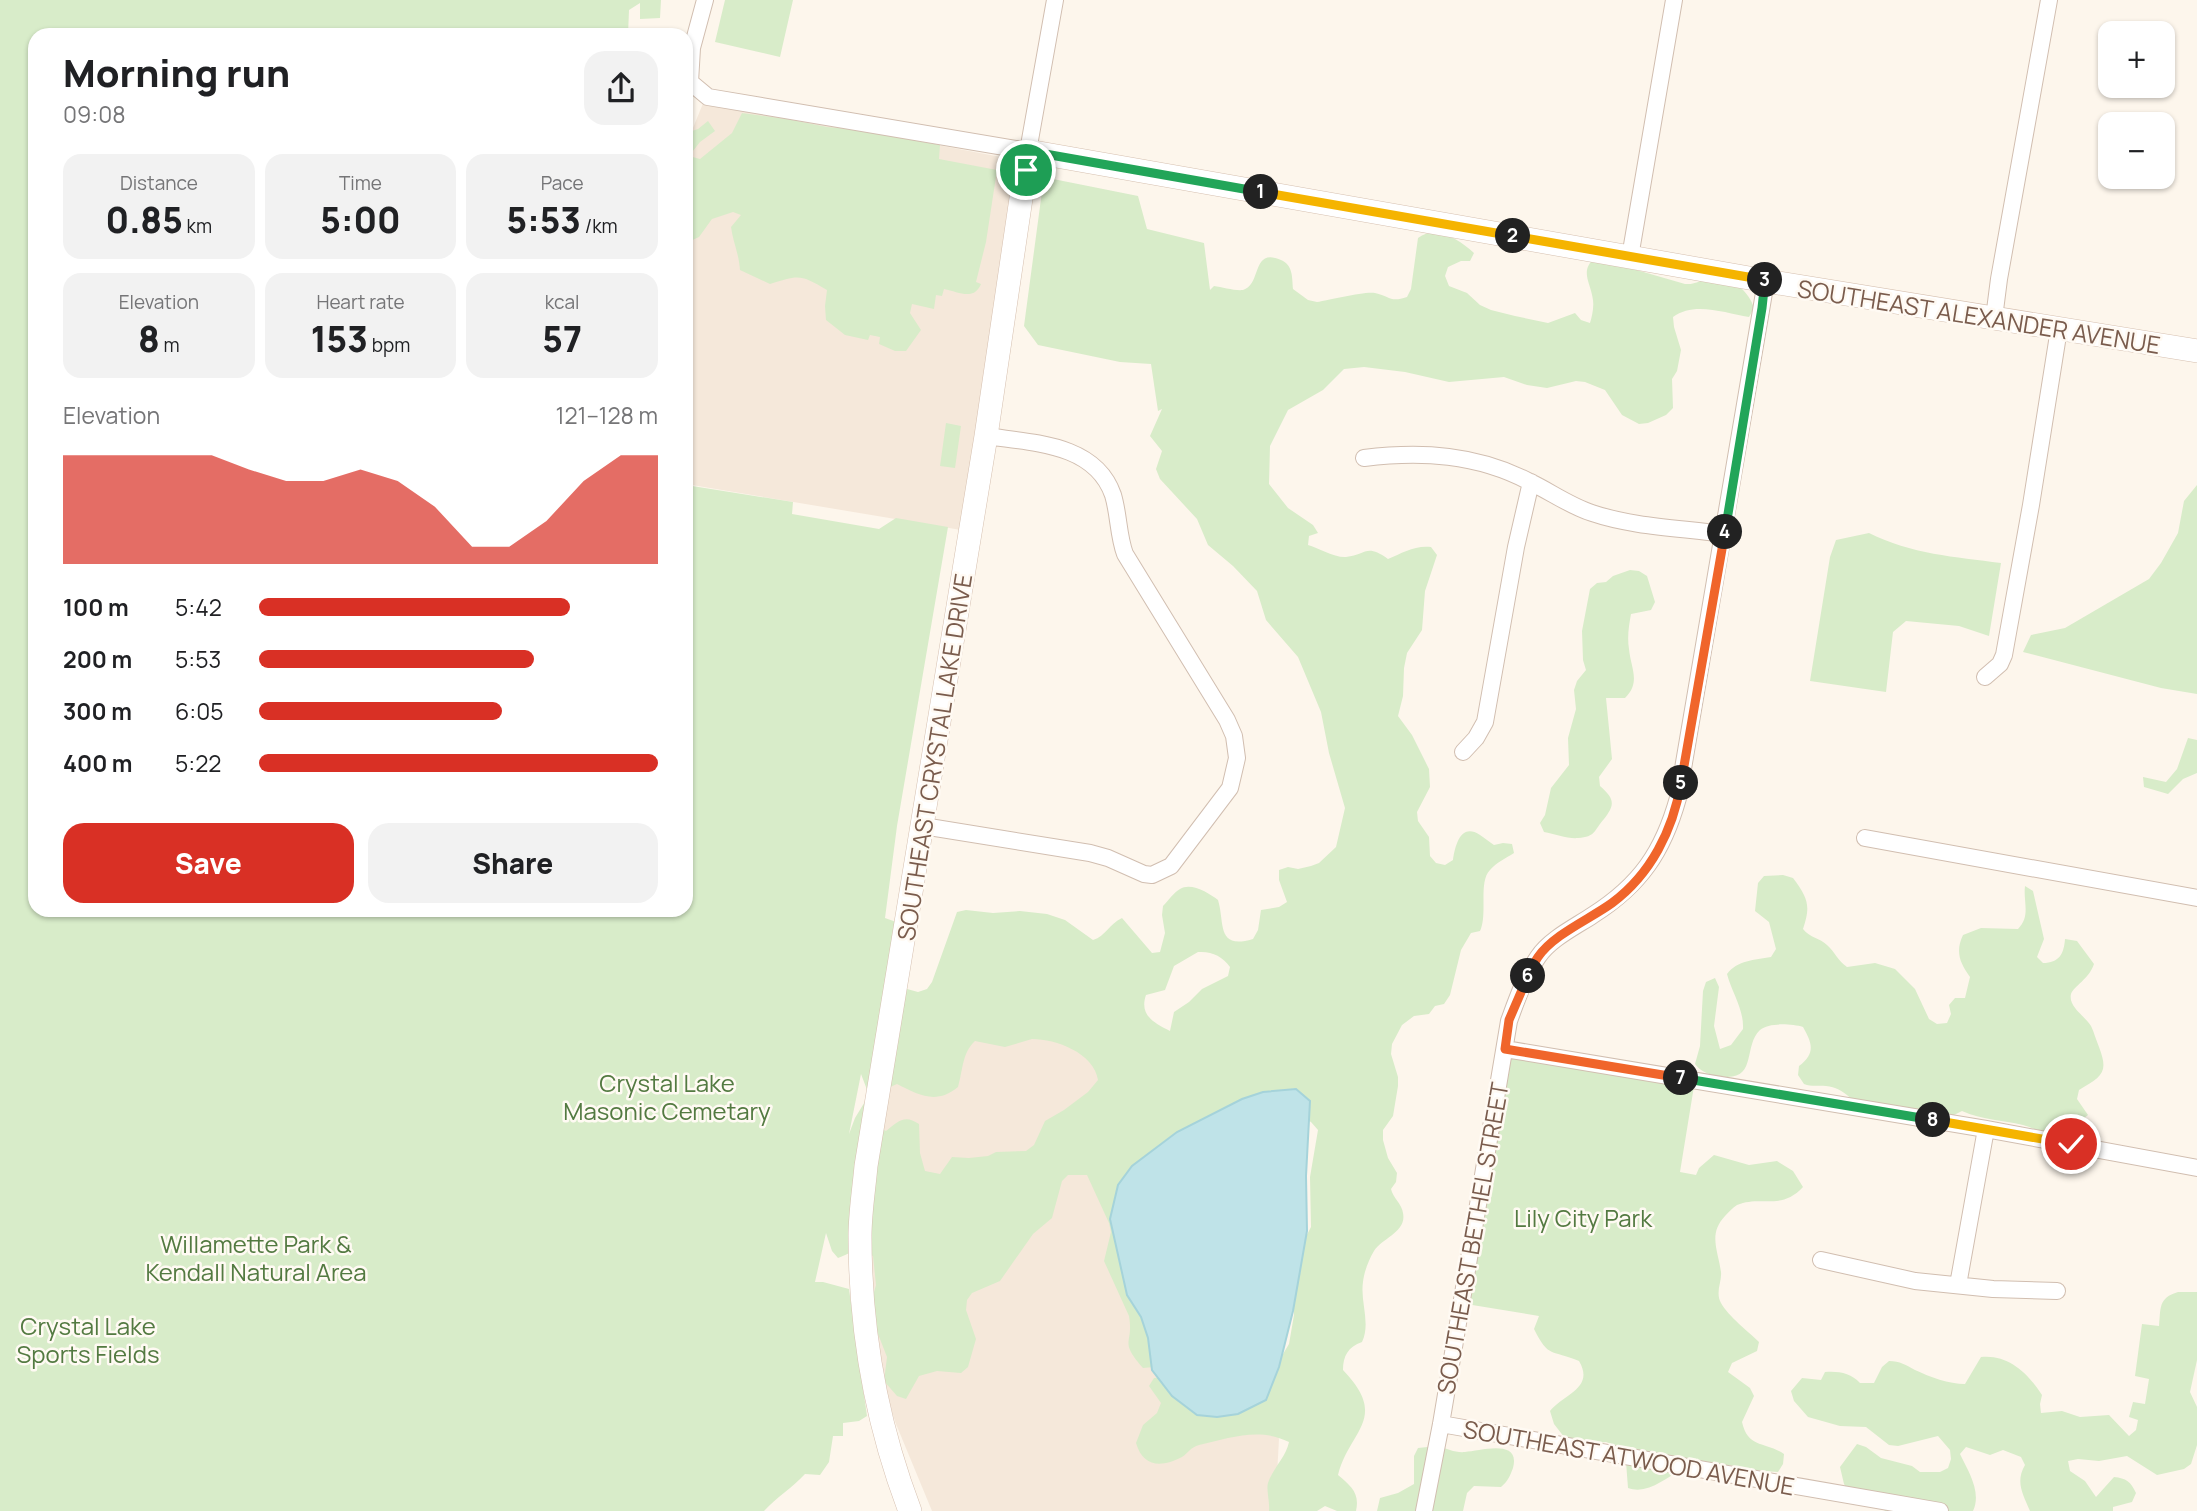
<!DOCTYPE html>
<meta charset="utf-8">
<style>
body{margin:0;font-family:Manrope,sans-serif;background:#f2f2f2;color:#202124;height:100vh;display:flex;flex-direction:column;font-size:26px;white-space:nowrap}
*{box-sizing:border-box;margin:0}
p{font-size:23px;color:#757577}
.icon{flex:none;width:38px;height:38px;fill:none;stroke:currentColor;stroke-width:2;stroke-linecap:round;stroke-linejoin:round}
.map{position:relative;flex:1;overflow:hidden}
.side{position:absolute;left:28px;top:28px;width:665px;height:889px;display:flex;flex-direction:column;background:#fff;border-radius:21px;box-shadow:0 2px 5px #0004}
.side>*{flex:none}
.buttons{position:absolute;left:2098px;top:21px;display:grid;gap:14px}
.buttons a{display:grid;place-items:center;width:77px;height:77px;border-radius:14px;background:#fff;box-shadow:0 2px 5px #0004;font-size:35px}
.pin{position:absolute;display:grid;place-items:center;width:60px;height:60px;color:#fff;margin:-30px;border:4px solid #fff;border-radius:50%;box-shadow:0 2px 7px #0007}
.km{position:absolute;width:35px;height:35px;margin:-18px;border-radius:50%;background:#222;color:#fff;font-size:19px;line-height:35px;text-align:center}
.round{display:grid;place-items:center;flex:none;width:74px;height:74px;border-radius:21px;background:#f2f2f2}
.head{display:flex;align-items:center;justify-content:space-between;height:119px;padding:0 35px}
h1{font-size:38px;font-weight:800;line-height:52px}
.stats{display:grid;grid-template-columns:repeat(3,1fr);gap:10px;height:119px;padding:7px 35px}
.stats div{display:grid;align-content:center;border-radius:18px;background:#f2f2f2;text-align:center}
.stats b{font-size:35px;font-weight:800}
.stats small{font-size:19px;font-weight:400}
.stats p{font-size:19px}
.chart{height:196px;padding:14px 35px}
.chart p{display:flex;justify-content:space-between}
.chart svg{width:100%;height:126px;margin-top:7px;fill:#d93025;opacity:.7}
.cta{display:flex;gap:14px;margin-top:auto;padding:14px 35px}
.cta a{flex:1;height:80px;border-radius:21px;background:#d93025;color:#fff;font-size:28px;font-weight:800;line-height:80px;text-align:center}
.cta a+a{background:#f2f2f2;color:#202124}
ul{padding:0 35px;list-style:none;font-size:23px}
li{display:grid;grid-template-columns:112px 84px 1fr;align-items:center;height:52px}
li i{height:18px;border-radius:9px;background:#d93025}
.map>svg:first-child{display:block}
.residential{fill:#f5e8da}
.green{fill:#d8ecc9;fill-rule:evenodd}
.water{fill:#bfe3e8;stroke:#a5d3da;stroke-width:2}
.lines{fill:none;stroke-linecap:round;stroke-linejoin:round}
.street-casing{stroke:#d1beb0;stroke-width:18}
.secondary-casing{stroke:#d6c0b0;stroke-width:24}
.street{stroke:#fff;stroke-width:16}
.secondary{stroke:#fff;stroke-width:23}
.split-1-casing{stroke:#fff;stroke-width:14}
.split-2-casing{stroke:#fff;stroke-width:14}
.split-3-casing{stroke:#fff;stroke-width:14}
.split-4-casing{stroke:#fff;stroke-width:14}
.split-5-casing{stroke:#fff;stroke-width:14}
.split-6-casing{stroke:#fff;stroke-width:14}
.split-7-casing{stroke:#fff;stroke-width:14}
.split-8-casing{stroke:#fff;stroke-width:14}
.split-9-casing{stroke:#fff;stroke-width:14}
.split-1{stroke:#22a559;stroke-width:9}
.split-2{stroke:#f5b400;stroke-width:9}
.split-3{stroke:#f5b400;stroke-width:9}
.split-4{stroke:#22a559;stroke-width:9}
.split-5{stroke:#f0652b;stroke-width:9}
.split-6{stroke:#f0652b;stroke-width:9}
.split-7{stroke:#f0652b;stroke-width:9}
.split-8{stroke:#22a559;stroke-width:9}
.split-9{stroke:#f5b400;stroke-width:9}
.labels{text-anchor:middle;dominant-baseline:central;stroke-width:5;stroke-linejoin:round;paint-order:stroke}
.street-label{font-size:24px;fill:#7a5c4d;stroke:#fffaf3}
.park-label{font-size:24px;fill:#537a41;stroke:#fffaf3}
</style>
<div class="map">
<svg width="2197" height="1511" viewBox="0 0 2197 1511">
<rect width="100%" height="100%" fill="#fdf6ec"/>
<path class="residential" d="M704 101 1001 157 1011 163 1014 170 961 530 686 484V145Z
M906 991 1097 1036 1152 1370 1172 1396 1266 1400 1279 1439 1275 1511H932L896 1424 884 1388 879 1361 871 1281V1201Z"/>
<path class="green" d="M0 0H661L660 18 640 19V3L629 10 628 35H35V910H686V485L793 502 792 514 879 529 896 518 948 527 897 826 885 918 910 927 904 980 907 989 918 992 927 989 932 982 957 912 966 910 993 913 1020 911 1047 914 1065 920 1093 940C1106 936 1109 924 1122 918L1152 953 1160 952 1165 933 1162 915 1163 906C1168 901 1174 892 1180 889 1191 882 1209 893 1218 900 1225 923 1216 950 1253 939L1258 930 1261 910 1279 907 1287 902 1279 880V870L1288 867 1298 869 1311 866 1319 863 1336 847 1345 808 1329 753 1321 712 1298 657 1266 620 1257 591 1233 566 1208 545 1197 519 1160 479 1156 469 1162 451 1150 436 1162 409 1158 411 1151 364 1120 362 1038 345 1024 326 1043 184 1048 178 1138 196 1147 229 1204 243 1210 290 1214 286C1222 287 1235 291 1243 290 1262 285 1251 247 1281 260 1293 265 1292 277 1293 289L1308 300 1317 302C1330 300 1365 291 1375 293 1390 296 1390 303 1407 297L1411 289 1418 238C1437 224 1459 240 1474 253L1470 261H1461L1448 267 1445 276 1449 286 1467 293 1480 305 1491 310 1515 316 1548 323 1575 313 1581 320 1590 323C1592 316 1594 308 1593 300 1591 283 1579 271 1595 258L1685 284C1696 285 1701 279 1712 278 1731 275 1749 291 1754 308L1749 317C1725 313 1694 301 1673 317L1674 327 1681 350 1677 371 1672 379 1673 408 1666 415 1648 423 1639 424 1622 415 1605 390 1585 382 1576 381 1547 388 1527 385 1504 377 1449 382 1405 372 1364 367 1344 369 1323 390 1288 410 1270 446 1269 484 1288 508 1313 525 1318 533 1309 536 1308 545C1318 548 1335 558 1346 557 1366 555 1366 543 1388 559 1402 553 1415 545 1431 547L1437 555 1425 591 1422 630 1407 653 1404 668 1403 696 1398 716 1412 735 1429 769 1430 787 1417 812 1418 821 1429 837 1430 856 1436 863 1445 865 1453 860C1455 847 1460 822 1480 835 1485 838 1489 842 1494 845L1503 843 1512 844 1514 853C1506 858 1496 863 1490 870 1478 882 1488 914 1480 931L1471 933 1461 950 1450 995 1444 1004 1435 1006 1429 1014 1414 1016 1402 1025 1392 1044 1391 1054 1398 1077V1086L1393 1116 1383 1130V1140L1388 1158 1397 1173 1396 1182 1391 1189C1393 1198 1402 1204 1403 1213 1407 1232 1382 1238 1374 1251 1369 1259 1364 1272 1363 1282 1360 1302 1371 1323 1362 1342 1348 1347 1343 1356 1343 1370 1390 1419 1349 1430 1338 1475 1351 1486 1360 1493 1356 1511H1337L1325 1506 1317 1511H1269C1270 1502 1266 1490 1268 1483 1273 1468 1286 1457 1289 1442 1259 1427 1230 1438 1199 1445 1191 1447 1188 1453 1182 1457 1161 1468 1143 1467 1136 1443L1143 1425 1157 1413 1161 1403 1149 1386 1154 1378 1274 1369 1289 1344 1294 1315 1293 1274 1299 1250 1311 1227 1310 1177 1318 1130 1311 1122 1303 1118 1140 1287 1154 1367 1143 1368C1118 1339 1134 1346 1129 1316L1104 1261 1111 1232 1109 1223 1087 1175H1068L1062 1181 1052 1218 1033 1234 1000 1281 972 1293 967 1300 966 1310 976 1339 968 1367 961 1373 937 1371 919 1376 906 1399 897 1396 884 1381 887 1357 871 1316 870 1306 876 1285 873 1256C860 1246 852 1252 838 1258L832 1251 826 1233 815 1282H823L849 1289 867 1416 859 1421 843 1423V1436H833L829 1462 820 1475 805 1474C792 1488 777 1497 764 1511H0ZM1198 952C1212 951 1222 956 1230 967L1228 976 1202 989 1189 1002 1174 1012 1170 1031C1154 1023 1139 1015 1146 995L1165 990 1174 966ZM1032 1039C1056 1039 1094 1053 1098 1080L1088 1092 1064 1110 1045 1121 1034 1145 1026 1151 996 1152 988 1156 969 1158 952 1157 940 1174 925 1171 920 1153 919 1124C905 1114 898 1121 886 1131L878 1126 888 1088 897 1084C919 1095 936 1105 958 1087 963 1070 962 1053 975 1041L1005 1047ZM861 1074 869 1095 855 1118 849 1134Z
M725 0H793L780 57 715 42Z
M742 113 787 119 827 127 861 130 940 145 939 159 997 170 986 242 976 282 981 284C974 301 959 292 944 289L942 296 936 295 934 309 912 304 910 313 921 330 906 351H895L879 344 880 337 870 335 868 340 845 335 826 320 825 306 827 290C800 274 799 275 770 284L740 270C739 254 733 242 731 227L741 215 733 212 712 219 699 237 686 243V133L698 129 708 121 715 131 700 142 689 156 700 159 732 133Z
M946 423 961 426 955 468 940 466Z
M2197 485V694L2161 688 2023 652 2031 635 2065 628 2149 579 2161 563 2178 533 2184 501Z
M1869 533C1911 554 1955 557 2001 563L1989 636 1959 626 1906 621 1893 632 1886 692 1810 681 1830 557 1836 540Z
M1630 570 1639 571 1647 576 1655 602 1651 610 1631 614C1629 625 1627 637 1629 649 1631 669 1641 682 1625 698H1606L1612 759 1599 777 1600 786C1615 799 1615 805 1604 819 1594 830 1596 837 1578 838 1568 839 1555 834 1544 832L1540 823 1545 815 1551 788 1569 765 1568 738 1576 709 1574 690 1577 681 1586 670 1583 660 1582 631 1590 589 1597 583 1606 582 1613 576Z
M2188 738 2197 740V773L2183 779 2168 794 2144 787 2143 777 2166 782 2177 769Z
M1783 875 1793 878C1808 898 1811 906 1803 929 1810 938 1820 938 1827 945 1835 952 1838 961 1847 967L1875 963 1895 969 1915 989 1929 1019 1937 1024 1947 1023 1951 1014 1949 1005 1955 998H1965L1970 977C1960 963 1955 952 1963 935L1981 928 2018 929C2031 916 2023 902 2025 886L2033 891 2044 939 2037 957 2043 963C2059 963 2064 954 2065 939L2077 941 2094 964C2089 979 2074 986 2071 994 2068 1007 2085 1016 2091 1026 2094 1032 2096 1040 2099 1047 2109 1073 2102 1076 2079 1090L2077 1099 2088 1115 2080 1121 2072 1122C2069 1128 2067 1133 2061 1134 2047 1137 2035 1128 2023 1125 2002 1120 1982 1120 1962 1111L1946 1119 1867 1115C1854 1102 1845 1088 1826 1086 1818 1085 1812 1087 1804 1084L1798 1075 1799 1066C1816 1053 1812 1043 1803 1027 1792 1024 1769 1022 1760 1030 1742 1047 1759 1083 1718 1076 1708 1074 1701 1072 1695 1064L1700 1046 1703 991 1706 982 1715 978 1719 987 1714 1026 1720 1049 1731 1045 1743 1029C1744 1009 1732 993 1727 974 1738 960 1754 960 1771 957L1776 949 1769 922 1755 911 1758 883 1764 876Z
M1505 1049 1695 1080 1680 1172 1696 1175 1699 1168 1714 1155 1749 1165 1777 1161 1793 1171 1803 1187C1781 1211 1761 1195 1737 1205 1732 1208 1729 1212 1725 1216 1708 1234 1718 1250 1721 1272 1722 1282 1715 1292 1721 1303 1728 1316 1749 1332 1759 1342L1757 1351 1732 1363 1728 1372 1750 1388 1754 1396 1742 1422C1748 1449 1765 1441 1784 1454L1783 1464 1778 1472 1749 1470 1729 1465 1710 1472 1681 1470C1665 1478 1648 1495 1628 1488L1625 1449 1606 1442 1578 1445 1568 1442 1554 1424 1550 1411C1564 1394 1595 1388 1579 1361 1551 1349 1549 1359 1534 1329L1539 1316 1460 1303Z
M2178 1292H2197V1360L2190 1392 2197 1407V1445L2191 1464 2184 1469 2157 1475 2127 1456 2099 1461 2078 1459 2068 1461 2070 1471 2085 1481 2096 1497 2114 1477C2126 1478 2131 1482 2136 1493L2132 1502 2113 1507V1511H2030C2023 1494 2015 1482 2025 1465L2021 1457 2003 1450 1990 1455 1966 1447 1960 1454C1968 1471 1982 1492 1973 1511H1885L1875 1498 1849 1492 1844 1484 1840 1467 1857 1444 1866 1447 1881 1458 1912 1466 1920 1472H1940L1948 1468 1951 1459 1950 1450 1938 1436 1898 1446 1889 1445 1866 1427 1840 1426 1808 1417 1794 1401 1791 1391 1802 1378 1821 1380 1825 1372C1839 1371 1851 1373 1860 1383H1874L1882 1367 1889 1361C1900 1361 1906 1365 1915 1370 1930 1377 1949 1384 1965 1384L1981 1357C2008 1354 2028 1373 2042 1395L2040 1404 2041 1413 2062 1411 2080 1417 2109 1415 2129 1436 2136 1430 2138 1420 2129 1417 2133 1402 2145 1404 2149 1379 2135 1376 2142 1324 2159 1326C2161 1308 2158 1298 2178 1292Z
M1438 1446C1447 1449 1456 1453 1465 1452 1480 1451 1521 1438 1513 1468 1510 1476 1508 1481 1501 1487L1474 1486 1467 1493 1463 1511H1377L1380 1498 1398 1493 1414 1484V1456L1418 1448Z"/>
<path class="water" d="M1296 1089 1310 1101 1306 1176 1307 1231 1293 1311 1279 1367 1266 1400 1238 1414 1217 1417 1197 1415 1172 1396 1152 1370 1148 1338 1141 1317 1127 1295 1110 1219 1118 1185 1132 1166 1177 1132 1242 1099 1263 1092Z"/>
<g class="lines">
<g class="street-casing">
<path id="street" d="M705 0 692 48 690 82 708 97 1028 151 1055 0
M1630 257 1674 0
M1994 318 1999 279 2049 0
M1364 458C1421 451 1477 454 1530 482 1551 492 1570 506 1592 513 1633 527 1681 528 1724 534
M1985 677 2000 664 2004 655 2031 505 2059 329
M1463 752 1476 738 1485 722 1516 547 1531 482
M923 826 1090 853 1108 858 1144 874 1152 875 1171 866 1230 788 1237 758 1234 736 1227 720 1125 554C1118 535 1119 515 1113 495 1095 443 1032 443 986 436
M1865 838 2197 898
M1505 1049 1986 1129 2197 1168
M1821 1260 1915 1281 1993 1289 2057 1291
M1958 1285 1986 1129
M1441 1424 1940 1511
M1424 1511 1441 1424 1509 1021C1517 999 1525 976 1538 957 1550 939 1575 927 1593 915 1640 885 1663 852 1678 798L1766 281"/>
</g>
<g class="secondary-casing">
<path id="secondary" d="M910 1511C876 1422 860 1331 860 1236 860 1213 864 1189 866 1166L986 436 1028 151 1766 281 2197 351"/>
</g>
<use href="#street" class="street"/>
<use href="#secondary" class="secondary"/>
</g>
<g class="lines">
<g class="split-1-casing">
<path id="split-1" d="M1026 170 1028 151 1261 192"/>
</g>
<g class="split-2-casing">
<path id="split-2" d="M1261 192 1513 236"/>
</g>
<g class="split-3-casing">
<path id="split-3" d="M1513 236 1765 280"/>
</g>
<g class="split-4-casing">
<path id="split-4" d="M1725 532 1762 308 1765 280"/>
</g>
<g class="split-5-casing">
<path id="split-5" d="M1681 783 1725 532"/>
</g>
<g class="split-6-casing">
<path id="split-6" d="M1528 976C1531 970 1534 963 1538 957 1554 934 1590 919 1612 903 1651 874 1673 830 1681 783"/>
</g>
<g class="split-7-casing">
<path id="split-7" d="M1528 976 1509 1020 1505 1049 1681 1078"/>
</g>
<g class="split-8-casing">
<path id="split-8" d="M1681 1078 1933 1120"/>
</g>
<g class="split-9-casing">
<path id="split-9" d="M1933 1120 2071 1144"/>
</g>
<use href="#split-1" class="split-1"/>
<use href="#split-2" class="split-2"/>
<use href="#split-3" class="split-3"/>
<use href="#split-4" class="split-4"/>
<use href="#split-5" class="split-5"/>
<use href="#split-6" class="split-6"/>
<use href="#split-7" class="split-7"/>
<use href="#split-8" class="split-8"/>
<use href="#split-9" class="split-9"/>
</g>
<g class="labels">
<g class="street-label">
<text transform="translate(1979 316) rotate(9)">SOUTHEAST ALEXANDER AVENUE</text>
<text transform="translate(934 757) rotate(-81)">SOUTHEAST CRYSTAL LAKE DRIVE</text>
<text transform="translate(1472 1238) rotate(-80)">SOUTHEAST BETHEL STREET</text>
<text transform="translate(1629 1457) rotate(10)">SOUTHEAST ATWOOD AVENUE</text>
</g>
<g class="park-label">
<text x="667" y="1082">Crystal Lake<tspan x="667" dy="28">Masonic Cemetary</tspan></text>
<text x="1583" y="1217">Lily City Park</text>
<text x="256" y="1243">Willamette Park &amp;<tspan x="256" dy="28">Kendall Natural Area</tspan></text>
<text x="88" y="1325">Crystal Lake<tspan x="88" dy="28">Sports Fields</tspan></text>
</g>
</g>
</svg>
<div class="buttons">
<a>+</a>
<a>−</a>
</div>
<div class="pin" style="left:1026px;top:170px;background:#1e9e55"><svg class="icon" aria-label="arrive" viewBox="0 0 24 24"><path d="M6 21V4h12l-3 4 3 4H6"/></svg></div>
<div class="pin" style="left:2071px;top:1144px;background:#d93025"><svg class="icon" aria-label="check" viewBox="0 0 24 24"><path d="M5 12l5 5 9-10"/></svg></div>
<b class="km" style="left:1261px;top:192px">1</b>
<b class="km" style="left:1513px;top:236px">2</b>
<b class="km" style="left:1765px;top:280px">3</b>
<b class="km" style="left:1725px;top:532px">4</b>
<b class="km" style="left:1681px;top:783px">5</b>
<b class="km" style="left:1528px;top:976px">6</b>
<b class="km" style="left:1681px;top:1078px">7</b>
<b class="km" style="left:1933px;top:1120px">8</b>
<section class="side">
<div class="head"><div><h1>Morning run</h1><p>09:08</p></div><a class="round"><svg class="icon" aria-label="share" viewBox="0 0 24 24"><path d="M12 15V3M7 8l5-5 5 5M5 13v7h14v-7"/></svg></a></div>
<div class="stats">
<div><p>Distance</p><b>0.85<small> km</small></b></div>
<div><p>Time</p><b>5:00</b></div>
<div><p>Pace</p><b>5:53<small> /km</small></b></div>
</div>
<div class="stats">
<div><p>Elevation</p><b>8<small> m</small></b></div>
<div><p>Heart rate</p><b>153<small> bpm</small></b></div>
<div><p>kcal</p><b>57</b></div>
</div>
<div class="chart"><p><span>Elevation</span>121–128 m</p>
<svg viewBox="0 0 160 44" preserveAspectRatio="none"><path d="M0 44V6L10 6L20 6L30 6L40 6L50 11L60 15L70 15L80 11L90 15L100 24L110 38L120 38L130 29L140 15L150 6L160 6V44z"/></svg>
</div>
<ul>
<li><b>100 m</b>5:42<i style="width:78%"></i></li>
<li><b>200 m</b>5:53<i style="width:69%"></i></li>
<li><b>300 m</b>6:05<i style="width:61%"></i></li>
<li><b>400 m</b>5:22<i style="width:100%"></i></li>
</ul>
<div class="cta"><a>Save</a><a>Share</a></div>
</section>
</div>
